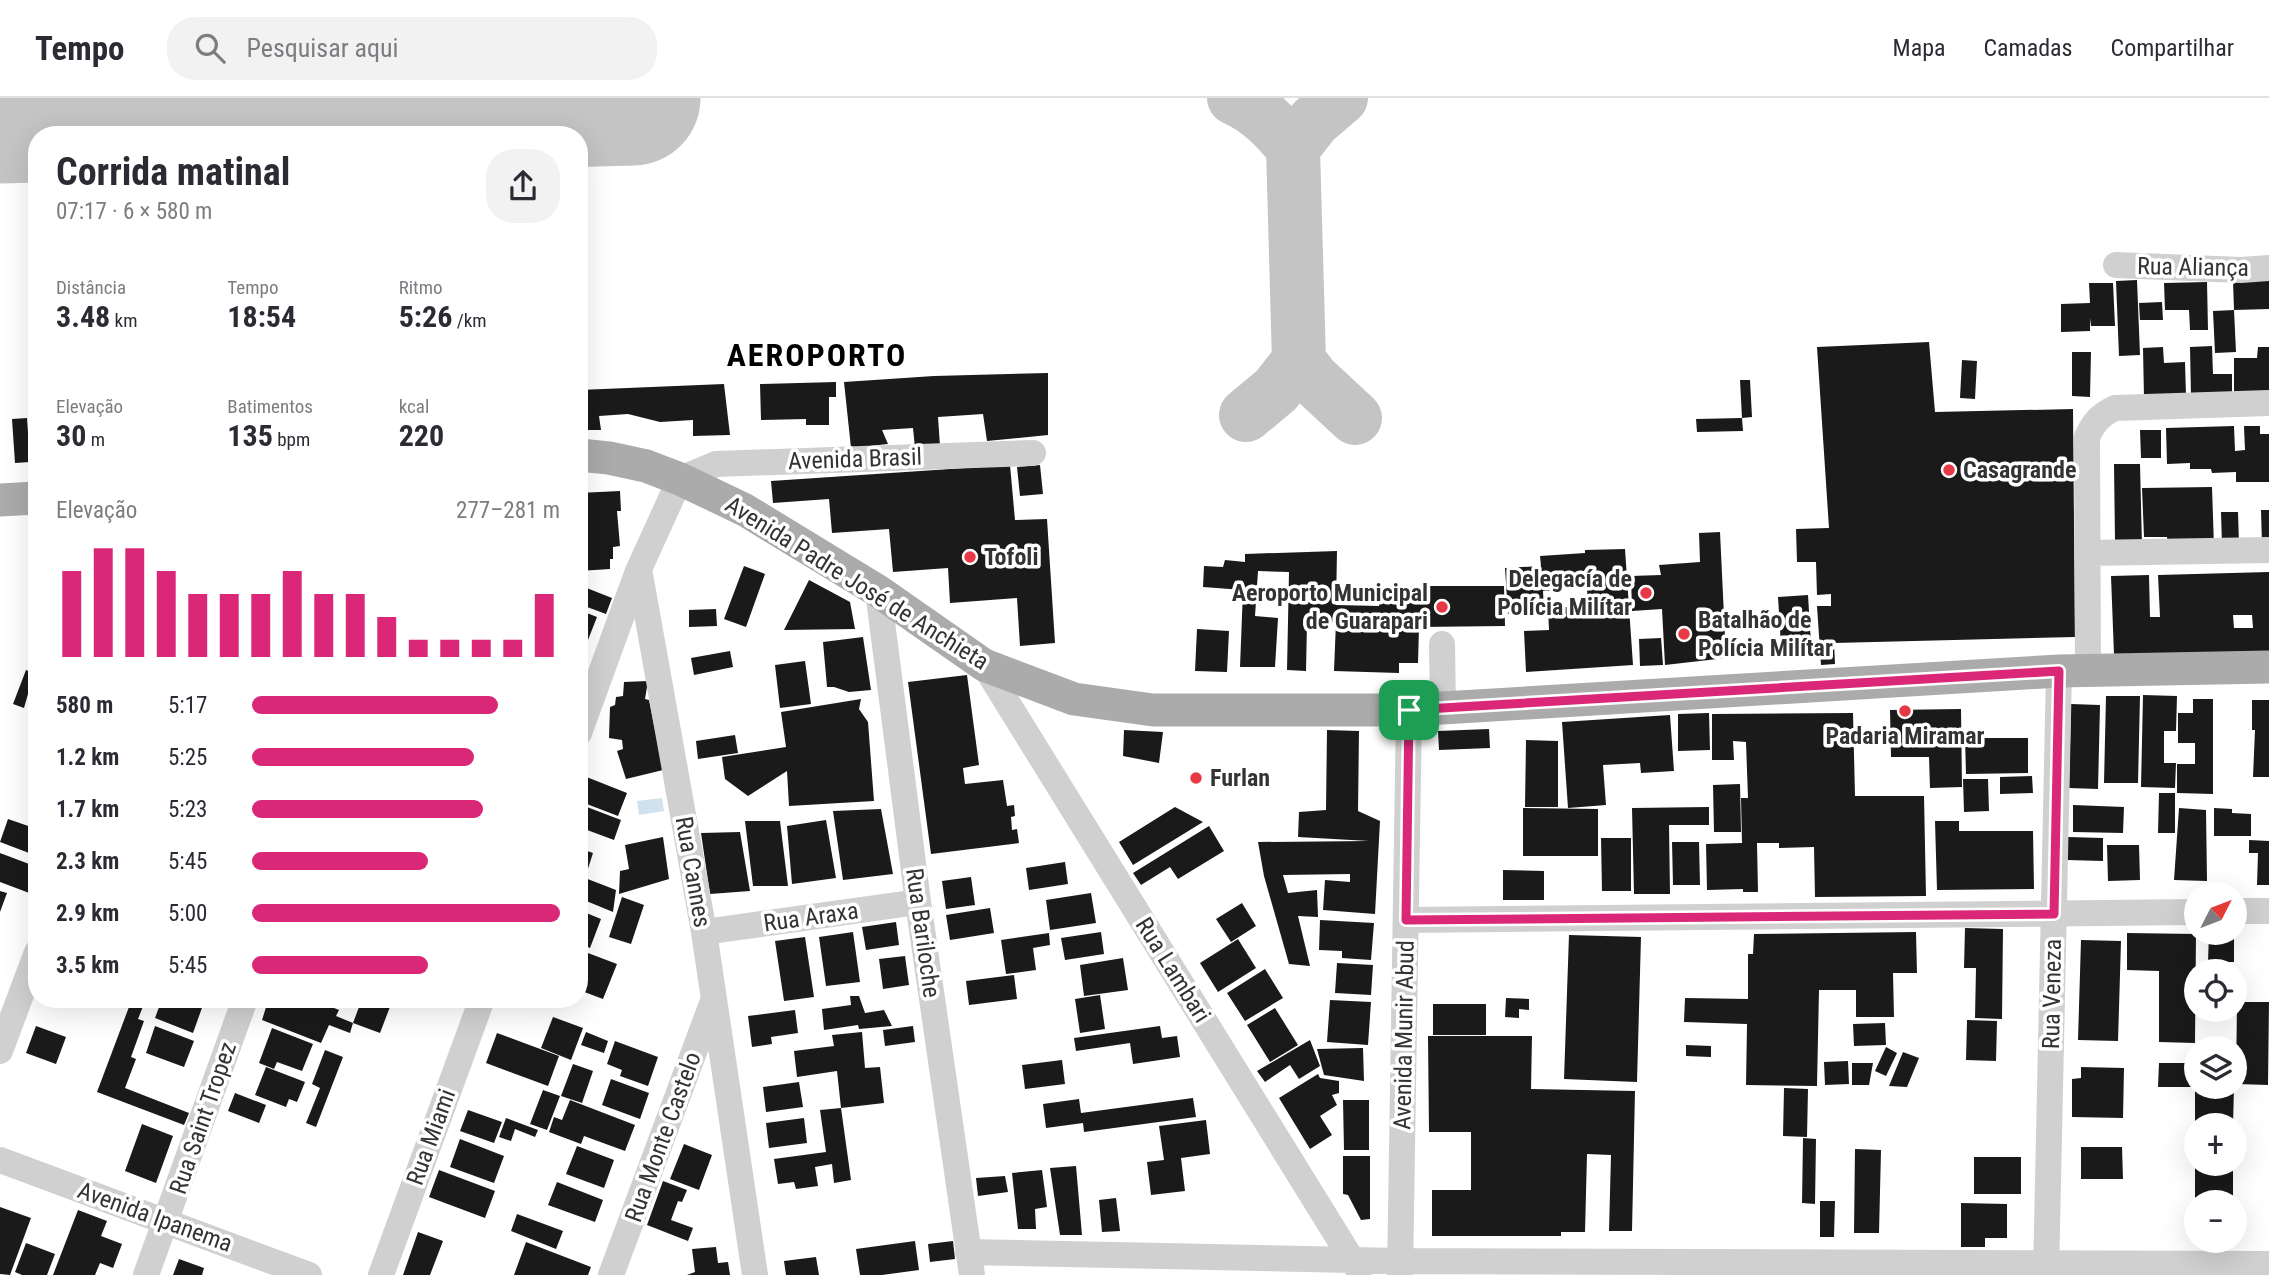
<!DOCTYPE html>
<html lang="pt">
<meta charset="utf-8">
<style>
body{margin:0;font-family:"Roboto Condensed",sans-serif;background:#f2f2f3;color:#2b2b33;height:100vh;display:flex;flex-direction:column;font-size:26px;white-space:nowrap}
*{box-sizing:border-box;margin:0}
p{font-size:23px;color:#7c7c81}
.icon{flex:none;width:38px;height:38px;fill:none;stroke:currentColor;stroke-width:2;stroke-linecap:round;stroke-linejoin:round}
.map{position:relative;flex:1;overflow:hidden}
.panel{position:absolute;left:28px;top:28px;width:560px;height:882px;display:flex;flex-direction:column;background:#fff;border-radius:28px;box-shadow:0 7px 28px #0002}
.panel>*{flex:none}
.needle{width:46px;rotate:48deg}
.buttons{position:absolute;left:2184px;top:784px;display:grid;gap:14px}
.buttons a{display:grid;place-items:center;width:63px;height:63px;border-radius:50%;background:#fff;box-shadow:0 7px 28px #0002;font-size:35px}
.pin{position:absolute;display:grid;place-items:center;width:60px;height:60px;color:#fff;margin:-30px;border-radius:14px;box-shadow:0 4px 10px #0006}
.round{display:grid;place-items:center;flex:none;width:74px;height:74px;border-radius:28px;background:#f2f2f3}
.overview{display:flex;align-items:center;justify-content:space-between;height:119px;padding:0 28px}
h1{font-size:38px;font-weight:700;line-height:52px}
.figures{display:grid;grid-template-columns:repeat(3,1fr);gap:10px;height:119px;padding:7px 28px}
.figures div{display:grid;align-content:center}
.figures b{font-size:30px;font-weight:700}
.figures small{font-size:19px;font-weight:400}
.figures p{font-size:19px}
.chart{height:196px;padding:14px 28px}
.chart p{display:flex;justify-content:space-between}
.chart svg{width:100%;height:126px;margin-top:7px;stroke:#db2777;stroke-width:6}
ul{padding:0 28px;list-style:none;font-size:23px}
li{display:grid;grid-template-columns:112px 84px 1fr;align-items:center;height:52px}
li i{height:18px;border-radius:9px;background:#db2777}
header{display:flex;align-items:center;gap:42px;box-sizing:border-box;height:98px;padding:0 35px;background:#fff;border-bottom:2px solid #e1e1e2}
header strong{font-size:33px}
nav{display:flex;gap:38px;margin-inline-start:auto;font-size:24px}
.search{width:490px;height:63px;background:#f2f2f3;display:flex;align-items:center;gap:18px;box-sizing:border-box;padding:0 24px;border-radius:28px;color:#7c7c81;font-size:26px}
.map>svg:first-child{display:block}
.water{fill:#cfe2ee}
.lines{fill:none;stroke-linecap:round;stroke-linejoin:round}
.taxiway{stroke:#c4c4c4;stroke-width:54}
.runway{stroke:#c4c4c4;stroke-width:135}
.building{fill:#1a1a1a;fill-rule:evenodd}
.minor{stroke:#d0d0d0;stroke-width:26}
.major{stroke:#ababab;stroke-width:33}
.route-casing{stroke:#fff;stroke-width:14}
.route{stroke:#db2777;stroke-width:9}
.poi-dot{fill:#e63946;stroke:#fff;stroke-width:2.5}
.labels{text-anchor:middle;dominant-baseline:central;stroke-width:7;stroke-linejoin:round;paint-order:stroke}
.street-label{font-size:24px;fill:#333;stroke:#fff}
.poi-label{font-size:24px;font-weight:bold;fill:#333;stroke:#fff;text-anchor:start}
.district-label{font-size:32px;font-weight:bold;letter-spacing:2px;fill:#000;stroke:#fff}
</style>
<header>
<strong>Tempo</strong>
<div class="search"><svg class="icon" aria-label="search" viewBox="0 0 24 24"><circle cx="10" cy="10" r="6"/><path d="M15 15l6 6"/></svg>Pesquisar aqui</div>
<nav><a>Mapa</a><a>Camadas</a><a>Compartilhar</a></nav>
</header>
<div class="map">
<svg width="2269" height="1177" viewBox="0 0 2269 1177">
<rect width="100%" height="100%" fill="#fff"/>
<path class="water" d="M662 700 664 713 639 717 637 703Z"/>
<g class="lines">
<path class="taxiway" d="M1234 0C1259 11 1276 29 1293 50
M1341 0 1314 23 1293 50 1299 263 1313 281 1355 320
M1246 317 1276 292 1299 263"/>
<path class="runway" d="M0 18 633 0"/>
</g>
<path class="building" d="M2137 182 2140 257 2119 258 2116 183Z
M2269 182V211L2234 212 2233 183Z
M2207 184 2208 232H2190L2189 212H2165L2164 185Z
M2089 185H2113L2115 228H2091L2090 220V233L2061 234V206L2090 205Z
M2162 204 2163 222H2140L2139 205Z
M2234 212 2236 254 2215 255 2213 213Z
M1929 244 1935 314 2073 311 2075 539 1834 545 1835 566 1821 567 1817 508H1831V496L1817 497 1816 464H1797L1796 431 1829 430 1817 249Z
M2212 248 2213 276H2232V298L2191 299 2190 249Z
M2163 249 2164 265 2185 264 2186 298 2144 300 2143 250Z
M2258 249H2269V299H2234V260H2257Z
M2072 254H2091L2090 299 2072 298Z
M1962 262 1977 263 1975 301 1960 300Z
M1048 275V337L987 343 983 316 938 319 940 348 915 350 913 330 882 332 888 346 851 350 844 284 934 278Z
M1740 282H1750L1752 319 1742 320Z
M836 284V299H829V327H806V321L761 322 760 286Z
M724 286 730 337 693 338V322L660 324 628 316 599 318 601 332H579V292Z
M37 319V333L30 334 29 320Z
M27 320 30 364 15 365 12 321Z
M1742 320 1743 333 1697 334 1696 321Z
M2234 328 2235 353 2245 352 2244 328H2260V336H2269V384H2236V374L2212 375 2211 371H2190V365L2167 366 2166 330Z
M2140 332H2161V360H2141Z
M2114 366H2140L2142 448 2115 443Z
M1010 367 1015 422 1047 421 1055 545 1020 548 1017 500 950 505 948 470 893 474 889 431 832 435 829 401 773 405 771 383Z
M1040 367 1043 396 1020 398 1017 369Z
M2212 389 2214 449 2168 450 2167 439H2144L2142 390Z
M620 393 621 413H617L620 448 613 449V461H610V471L579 473V395Z
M2261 412H2269V447H2262Z
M2221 414H2238L2239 447 2222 448Z
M1720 434 1726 560 1665 567 1662 511 1632 513 1631 478 1661 477 1659 467 1700 464 1699 435Z
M1625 451 1633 567 1526 574 1524 533 1549 532 1548 510 1588 508 1587 490 1543 493 1544 513 1508 516 1505 470 1541 468 1540 458 1585 455V452Z
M1337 453 1336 507 1379 508V488H1504L1505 528 1419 529 1418 565H1399V575L1334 573 1336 524H1307L1306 573 1287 572 1289 474 1258 473 1255 518 1278 520 1275 569H1240L1243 492 1203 489 1204 468 1223 469 1225 462 1245 464V456Z
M744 468 765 476 746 529 724 521Z
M2269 474V553L2114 557 2111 478 2149 477 2150 519H2160L2158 477ZM2233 517H2252L2253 530H2234Z
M809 482 850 504 855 531 784 532Z
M579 487 612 500 606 516 579 506Z
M1808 497 1811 546 1781 548 1778 499Z
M716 511 717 528 689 529V512Z
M579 512 597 519 586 547 579 544Z
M1197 531 1229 533 1227 574 1195 573Z
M863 539 871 592 849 594 834 589H827L823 544Z
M1661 540 1663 567 1640 568 1639 541Z
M730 553 733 569 694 577 691 560Z
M805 563 811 606 780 610 775 567Z
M26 572 34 575 24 610 13 606Z
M967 577 979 667 963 670 965 686 1003 682 1007 708 1014 707 1015 718 1011 719 1012 732 1017 731 1019 745 931 756 908 584Z
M648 583 645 601 649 602 663 672 626 681 617 653 623 651 622 642 609 640 610 609 615 607 616 599 623 598 624 584Z
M2143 597 2177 598 2176 633H2164V665H2176L2175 690 2141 689Z
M2106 598H2140L2138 685H2104Z
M861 601 859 611 868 624 874 703 789 708 787 673 748 698 725 681 722 659 786 649 781 614Z
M2193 601H2213V696L2177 695V666H2195V645H2178V615H2193Z
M2252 602H2269V679H2253L2255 632H2252Z
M2071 606 2100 607 2098 691 2069 690Z
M1961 611 1962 689 1930 690 1929 659H1891L1890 612Z
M1709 615 1710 652 1678 653V616Z
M1853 615 1855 698H1924L1926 798 1815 799 1814 749 1779 750V745H1757L1758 794H1743V791L1707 792 1706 746 1742 745 1741 700H1748L1746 644 1733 643 1734 662H1712V616Z
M1670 617 1674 673 1641 675 1640 665 1603 667 1606 707 1568 710 1562 624Z
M1489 631 1490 650 1439 652 1438 633Z
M1124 632 1163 634 1159 665 1123 658Z
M1327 632 1359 633 1358 713 1380 723 1375 816 1323 812 1325 782 1350 784V776L1283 777 1288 795 1317 792 1318 819 1298 818 1310 868 1289 866 1264 778 1258 744 1369 743 1298 739 1299 714 1326 712Z
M735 637 738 655 698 661 696 643Z
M1965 640H2028V675L1966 676Z
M1526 642 1558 643V709H1525Z
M584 678 627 695 618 718 579 703V691Z
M2032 678 2033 695 2000 696V679Z
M1963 681H1988L1989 713 1964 714Z
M1740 686 1741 734H1714L1713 687Z
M2159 695H2175V735H2158Z
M579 706 621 722 614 742 579 729Z
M2073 707 2124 709 2123 735 2073 734Z
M1175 709 1203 724 1133 767 1119 744Z
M1709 709V727H1669L1670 796H1634L1632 710Z
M1523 710 1598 711V758H1523Z
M2179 710 2206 712 2207 783 2174 782Z
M2214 710 2232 711V715L2251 716V738H2214Z
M881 711 893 776 843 782 833 713Z
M8 721 37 731V758L0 744Z
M826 722 836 780 792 786 787 728Z
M745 723H780L788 788H753Z
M1935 723H1959V733H2033L2034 791 1937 792Z
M1209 728 1224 753 1178 781 1170 769 1141 787 1133 775Z
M740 734 750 793 710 796 701 735Z
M663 739 669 781 619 796 620 773 629 771 625 747Z
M2068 739 2103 740V763L2067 762Z
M1601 740H1631V793H1602Z
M2249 742 2269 743V787H2257L2258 755H2249Z
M1672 744H1699L1700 787H1673Z
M2107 747H2139L2140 782 2108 783Z
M579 750 593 755 585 780 616 792 613 814 579 800Z
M0 755 37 769V783L32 796 0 784Z
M1065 764 1068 786 1029 792 1026 770Z
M1503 772 1544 773V802H1503Z
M971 779 975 807 946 811 942 783Z
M0 793 7 795 0 814Z
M1091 795 1096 825 1050 832 1046 802Z
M622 799 644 807 631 846 609 839Z
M1242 805 1256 828 1231 844 1216 821Z
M990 810 994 835 950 842 946 817Z
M579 812 601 821 590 850 579 845Z
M1320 822 1374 825 1371 862 1342 860V853L1319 852Z
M896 824 899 847 866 852 862 829Z
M1965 830 2003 831 2002 921 1975 920 1976 870H1964Z
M853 834 860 884 826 888 819 839Z
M1101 834 1104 856 1065 862 1061 840Z
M1916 834 1917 875H1893L1894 919H1856V892H1819L1817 988 1746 987 1747 926 1684 924 1685 900 1748 901V856H1753L1754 836Z
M1049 835 1050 847 1033 850 1036 872 1006 876 1001 842Z
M2127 835 2196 836 2195 945 2159 944V873L2127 872Z
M2209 835H2234V864H2208Z
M1569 837 1641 839 1637 984 1564 981Z
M805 839 814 899 784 903 775 843Z
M1238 841 1256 870 1218 894 1200 865Z
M2081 842 2121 843 2118 943 2078 942Z
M580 852 617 866 603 901 579 892Z
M905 858 909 887 883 891 879 861Z
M1123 860 1128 892 1084 898 1080 867Z
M1337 865 1373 867 1371 897 1335 895Z
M1265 871 1283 900 1245 923 1227 895Z
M1014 877 1017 901 969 907 966 883Z
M1100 897 1105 931 1080 935 1075 901Z
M850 898H859L865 915 884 912 892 928 859 931 858 927 824 932 822 911 851 907Z
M1506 900 1529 901V912L1519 911V920L1505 919Z
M132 901H146L138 921 144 923 131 959 136 961 125 990 189 1015 184 1027 97 994Z
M162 901H187L203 907 193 935 155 920Z
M198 901H224L220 910Z
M281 901H320L319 904 339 912 336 918 353 925 350 935 329 927 321 945 262 922 267 906 278 910Z
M362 901H393L380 935 353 925Z
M1330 902 1371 904 1368 947 1327 944Z
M2237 904H2269L2268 987 2236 986Z
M1433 906H1486V937H1433Z
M1275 910 1298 947 1270 964 1247 927Z
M795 912 798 935 771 939 772 946 752 949 748 918Z
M553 919 583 930 571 962 541 950Z
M1967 922 1997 923 1996 963 1966 962Z
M1885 925 1886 947 1854 948 1853 926Z
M36 928 66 939 56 966 26 955Z
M155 928 194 943 184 969 146 955Z
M913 928 915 944 885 948 883 932Z
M1160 928 1162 940 1177 938 1180 959 1133 966 1130 945 1076 953 1074 940Z
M272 930 313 946 302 973 277 964 274 971 259 965Z
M586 934 608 943 604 955 581 947Z
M862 934 865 970 880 969 884 1005 841 1010 837 973 797 979 794 953 834 948 832 937Z
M497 935 559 958 548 988 486 965Z
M1428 938H1532L1531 991 1635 993 1632 1133H1609L1611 1057 1587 1056 1585 1134H1561V1138H1432V1092H1471V1034H1429Z
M1310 942 1320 968 1299 981 1290 967 1265 984 1257 973Z
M615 943 658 959 648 988 620 978 622 972 607 966Z
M1686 947 1711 948V959L1686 958Z
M1886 949 1897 955 1886 978 1875 973Z
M1363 950 1364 983 1324 977 1317 951Z
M325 952 343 959 316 1029 306 1025 320 990 312 986Z
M1903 954 1919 960 1907 989 1889 988Z
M1062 962 1065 986 1025 991 1022 967Z
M1848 963 1849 986 1825 987 1824 964Z
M1852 965H1873L1869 987H1852Z
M2159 965H2196V989H2234L2233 1027H2195V989H2158Z
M573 966 593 973 582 1005 561 998Z
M266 969 305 984 297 1004 289 1001 286 1009 255 997Z
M2081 969 2124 970 2123 1020 2072 1019V981L2081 980Z
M1318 976 1320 980 1339 983V995L1332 997 1337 1007 1320 1018 1332 1037 1310 1051 1279 1000Z
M611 981 649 995 640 1021 602 1007Z
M799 984 803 1009 766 1014 763 989Z
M1784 990 1808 991 1807 1039 1783 1038Z
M543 992 560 998 547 1032 530 1026Z
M235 995 266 1007 259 1025 228 1013Z
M1193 1000 1196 1019 1084 1034 1083 1025 1046 1030 1043 1006 1079 1001 1081 1015Z
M570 1002 635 1027 625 1053 584 1038 581 1046 549 1034 554 1019 562 1022Z
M1343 1002H1369V1052H1344Z
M841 1010 851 1082 834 1085 832 1066 815 1069 818 1088 796 1091 794 1084 778 1086 774 1061 826 1054 820 1012Z
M468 1012 502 1024 494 1045 460 1033Z
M506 1020 538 1032 535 1039 515 1031 511 1043 499 1039Z
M804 1020 807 1045 769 1050 766 1025Z
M1206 1022 1210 1056 1181 1060 1185 1093 1151 1097 1147 1064 1164 1062 1159 1028Z
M142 1026 173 1038 156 1085 125 1073Z
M1803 1040 1816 1041 1815 1106 1802 1105Z
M460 1041 504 1058 494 1085 450 1069Z
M684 1046 712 1057 699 1092 670 1081Z
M577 1048 614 1062 604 1090 566 1076Z
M2081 1049H2122L2123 1081H2081Z
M1855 1051 1881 1052 1879 1135H1854Z
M1343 1058H1370V1121L1361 1122 1348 1097 1343 1096Z
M1974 1059H2021V1096H1974Z
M2195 1066H2233V1104H2195Z
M1076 1068 1082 1137H1060L1050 1070Z
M439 1072 495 1093 485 1120 429 1099Z
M1042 1072 1047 1109 1035 1111 1036 1131H1018L1012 1075Z
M1005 1078 1008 1094 978 1098 976 1080Z
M663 1083 687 1092 682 1104 678 1103 671 1122 693 1130 688 1143 647 1127Z
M557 1084 603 1102 595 1124 548 1107Z
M1116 1100 1120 1133 1102 1134 1099 1102Z
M1820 1103H1835L1834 1139H1820Z
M1961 1105 2007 1106V1140H1985V1149H1961Z
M0 1109 31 1120 10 1177 0 1176Z
M78 1112 107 1123 101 1138 122 1146 113 1170 100 1165 95 1177H53Z
M517 1116 563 1133 556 1151 511 1133Z
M418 1134 443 1143 430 1177H403Z
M915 1143 919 1172 882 1177H860L856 1151Z
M953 1143 955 1161 930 1164 928 1146Z
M526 1144 591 1169 588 1177H514Z
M26 1145 55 1156 47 1177H22L15 1174Z
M716 1149 718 1165 728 1164 730 1177H687L695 1174 692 1151Z
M816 1159 819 1177H786L784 1163Z
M179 1161 204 1170 202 1177H173Z"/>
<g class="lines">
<path class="minor" d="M2116 167 2241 172 2269 170
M2087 455 2269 452
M878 493 918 804 972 1177
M1442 546 1443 610
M984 567 1359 1173
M2088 572 2087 339C2094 324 2100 317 2115 310L2269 305
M579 635 638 473
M2235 813H2269
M1406 822 2196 814
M704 834 918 804
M0 953 37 854
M0 1062 309 1177
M968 1154 1400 1163 2269 1166
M146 1177 245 901
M381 1177 482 901
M611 1177 713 903
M755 1177 704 834 639 471 680 381 716 366 1033 355
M1400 1177 1409 612
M2046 1177 2059 573"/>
<path class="major" d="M579 357 609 360 646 368 680 381 745 412 878 493 984 567 1074 601 1153 612H1409L2059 573 2269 569
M0 402 37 400"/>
</g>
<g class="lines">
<g class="route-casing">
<path id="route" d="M2059 573 2054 816 1406 822 1409 612Z"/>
</g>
<use href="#route" class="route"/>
</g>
<g class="poi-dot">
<circle cx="1949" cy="372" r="7"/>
<circle cx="970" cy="459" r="7"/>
<circle cx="1646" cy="495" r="7"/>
<circle cx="1442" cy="509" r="7"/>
<circle cx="1684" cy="536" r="7"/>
<circle cx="1905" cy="613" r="7"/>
<circle cx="1196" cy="680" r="7"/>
</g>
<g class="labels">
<g class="street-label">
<text transform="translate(2193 169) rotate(1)">Rua Aliança</text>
<text transform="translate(855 361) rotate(-2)">Avenida Brasil</text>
<text transform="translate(857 485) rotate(32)">Avenida Padre José de Anchieta</text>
<text transform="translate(693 774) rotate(80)">Rua Cannes</text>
<text transform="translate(811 819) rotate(-8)">Rua Araxa</text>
<text transform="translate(923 835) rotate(82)">Rua Bariloche</text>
<text transform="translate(1173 872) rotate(58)">Rua Lambari</text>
<text transform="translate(2052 896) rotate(-89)">Rua Veneza</text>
<text transform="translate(1404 937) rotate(-89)">Avenida Munir Abud</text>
<text transform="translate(203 1020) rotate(-71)">Rua Saint Tropez</text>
<text transform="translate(431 1039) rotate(-70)">Rua Miami</text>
<text transform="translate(663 1039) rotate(-70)">Rua Monte Castelo</text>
<text transform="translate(155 1119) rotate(20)">Avenida Ipanema</text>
</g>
<g class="poi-label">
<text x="1963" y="372">Casagrande</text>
<text x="984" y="459">Tofoli</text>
<text x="1632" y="481" text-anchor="end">Delegacía de<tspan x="1632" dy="28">Polícia Milítar</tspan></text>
<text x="1428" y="495" text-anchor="end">Aeroporto Municipal<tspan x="1428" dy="28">de Guarapari</tspan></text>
<text x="1698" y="522">Batalhão de<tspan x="1698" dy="28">Polícia Milítar</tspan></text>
<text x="1905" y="638" text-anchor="middle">Padaria Miramar</text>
<text x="1210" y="680">Furlan</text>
</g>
<g class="district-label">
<text x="817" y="257">AEROPORTO</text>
</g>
</g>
</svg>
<div class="buttons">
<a><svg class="needle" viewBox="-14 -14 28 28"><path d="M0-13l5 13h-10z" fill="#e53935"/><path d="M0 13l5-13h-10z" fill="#7c7c81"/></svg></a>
<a><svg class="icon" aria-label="locate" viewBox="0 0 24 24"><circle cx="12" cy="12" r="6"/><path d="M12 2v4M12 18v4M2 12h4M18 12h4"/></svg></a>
<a><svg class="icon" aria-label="layers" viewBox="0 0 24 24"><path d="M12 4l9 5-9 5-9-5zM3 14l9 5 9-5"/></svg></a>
<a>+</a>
<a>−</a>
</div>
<div class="pin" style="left:1409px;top:612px;background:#1e9e55"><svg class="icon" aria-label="arrive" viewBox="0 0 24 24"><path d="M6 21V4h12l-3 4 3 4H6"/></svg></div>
<section class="panel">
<div class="overview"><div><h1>Corrida matinal</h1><p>07:17 · 6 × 580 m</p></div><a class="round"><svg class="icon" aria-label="share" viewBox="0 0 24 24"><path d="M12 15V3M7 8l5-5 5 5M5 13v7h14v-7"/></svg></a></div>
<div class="figures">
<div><p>Distância</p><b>3.48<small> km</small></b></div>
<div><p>Tempo</p><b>18:54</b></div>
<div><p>Ritmo</p><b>5:26<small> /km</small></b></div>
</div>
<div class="figures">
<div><p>Elevação</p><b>30<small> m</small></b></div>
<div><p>Batimentos</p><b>135<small> bpm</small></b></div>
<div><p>kcal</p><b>220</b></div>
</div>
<div class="chart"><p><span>Elevação</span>277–281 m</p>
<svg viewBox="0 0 160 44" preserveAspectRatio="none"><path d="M5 44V14M15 44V6M25 44V6M35 44V14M45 44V22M55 44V22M65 44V22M75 44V14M85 44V22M95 44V22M105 44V30M115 44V38M125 44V38M135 44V38M145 44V38M155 44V22"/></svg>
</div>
<ul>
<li><b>580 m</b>5:17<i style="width:80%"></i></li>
<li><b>1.2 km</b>5:25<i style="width:72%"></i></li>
<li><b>1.7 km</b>5:23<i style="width:75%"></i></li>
<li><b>2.3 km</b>5:45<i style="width:57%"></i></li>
<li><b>2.9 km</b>5:00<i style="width:100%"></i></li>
<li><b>3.5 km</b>5:45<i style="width:57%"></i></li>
</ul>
</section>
</div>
